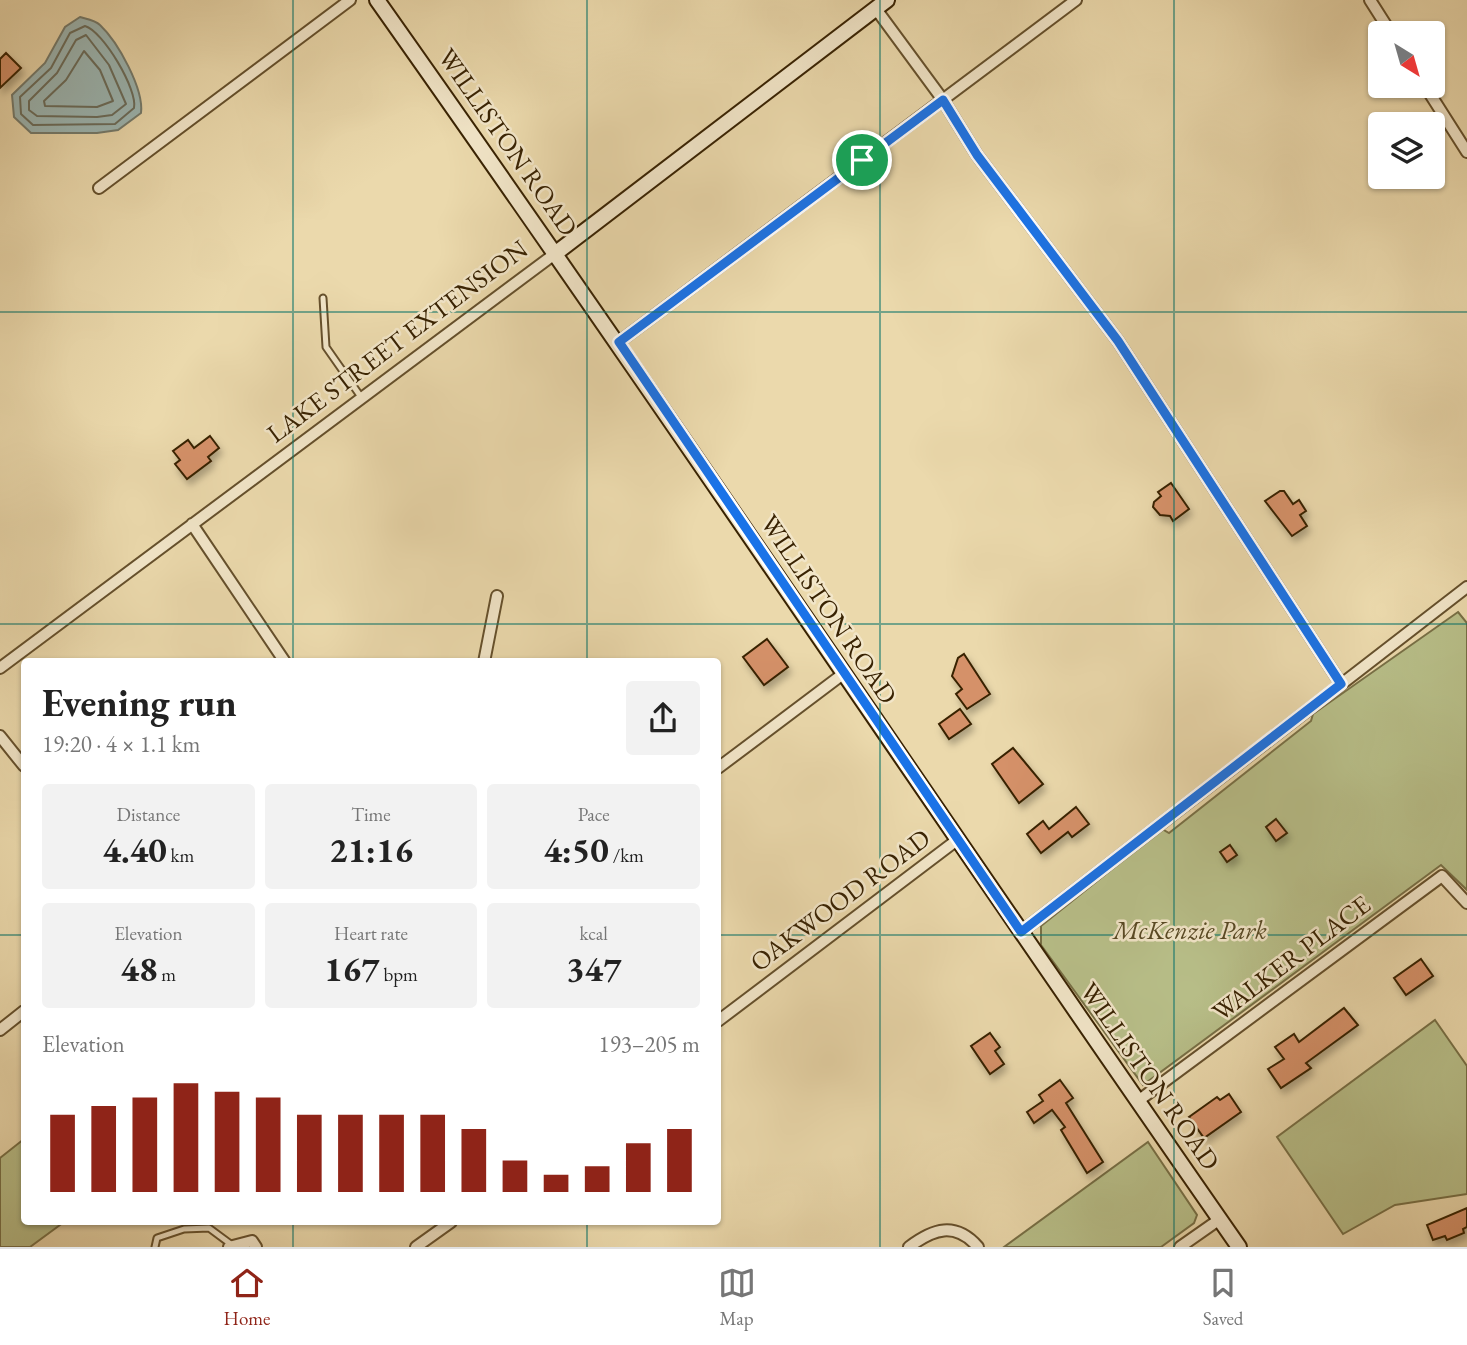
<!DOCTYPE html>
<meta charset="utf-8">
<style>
body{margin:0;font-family:"EB Garamond",serif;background:#f2f2f2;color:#222;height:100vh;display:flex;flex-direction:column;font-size:26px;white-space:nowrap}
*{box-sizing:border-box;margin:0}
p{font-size:23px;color:#767676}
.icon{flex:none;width:38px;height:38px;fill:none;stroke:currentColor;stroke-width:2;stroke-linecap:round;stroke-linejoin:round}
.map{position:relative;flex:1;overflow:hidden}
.side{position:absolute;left:21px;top:658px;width:700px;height:567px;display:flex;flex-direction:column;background:#fff;border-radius:7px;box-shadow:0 2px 5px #0004}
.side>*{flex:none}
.needle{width:46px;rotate:143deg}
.controls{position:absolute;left:1368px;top:21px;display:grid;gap:14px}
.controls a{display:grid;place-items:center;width:77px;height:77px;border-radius:7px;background:#fff;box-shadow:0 2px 5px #0004;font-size:35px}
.pin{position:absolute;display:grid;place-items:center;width:60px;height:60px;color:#fff;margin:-30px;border:4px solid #fff;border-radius:50%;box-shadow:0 2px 7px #0007}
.round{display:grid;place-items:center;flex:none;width:74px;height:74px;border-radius:7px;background:#f2f2f2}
.head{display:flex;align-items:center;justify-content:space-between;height:119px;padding:0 21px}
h1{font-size:38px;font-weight:700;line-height:52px}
.stats{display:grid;grid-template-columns:repeat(3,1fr);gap:10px;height:119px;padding:7px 21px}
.stats div{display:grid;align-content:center;border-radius:7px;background:#f2f2f2;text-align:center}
.stats b{font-size:35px;font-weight:700}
.stats small{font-size:19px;font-weight:400}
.stats p{font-size:19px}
.chart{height:196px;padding:14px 21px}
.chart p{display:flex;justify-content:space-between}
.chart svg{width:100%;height:126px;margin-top:7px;stroke:#8f2418;stroke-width:6}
.tab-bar{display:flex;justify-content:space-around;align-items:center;height:98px;border-top:2px solid #e0e0e0;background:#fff;font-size:19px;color:#767676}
.tab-bar a{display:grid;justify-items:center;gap:4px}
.tab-bar .selected{color:#8f2418}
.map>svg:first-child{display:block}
.green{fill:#b8bf89;stroke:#787046;stroke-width:2}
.water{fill:#9cb7b4;stroke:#747b6d;stroke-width:2}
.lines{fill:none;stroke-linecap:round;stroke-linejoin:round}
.shore{stroke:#6a6c5b;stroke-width:2}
.building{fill:#d59169;stroke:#382202;stroke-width:2;filter:url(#shadow)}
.lane-casing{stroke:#65502c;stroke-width:9}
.street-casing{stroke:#65502c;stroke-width:14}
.secondary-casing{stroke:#382202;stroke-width:18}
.lane{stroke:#f2e6c9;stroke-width:5}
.street{stroke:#f2e6c9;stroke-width:10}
.secondary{stroke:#f2e6c9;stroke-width:14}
.route-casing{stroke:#fff;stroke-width:14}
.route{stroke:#1a73e8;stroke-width:9}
.grid{fill:none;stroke:#0f766e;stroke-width:2;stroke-opacity:0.55}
.labels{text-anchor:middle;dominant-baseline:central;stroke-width:5;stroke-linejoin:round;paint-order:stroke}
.street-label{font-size:26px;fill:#382202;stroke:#f2e6c9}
.park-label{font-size:26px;font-style:italic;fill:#584924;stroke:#f2e6c9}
</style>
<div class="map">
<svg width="1467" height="1247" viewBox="0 0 1467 1247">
<defs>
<filter id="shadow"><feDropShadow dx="3" dy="5.5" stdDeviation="3.5" flood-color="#0004"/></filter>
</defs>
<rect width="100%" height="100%" fill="#ebd9ac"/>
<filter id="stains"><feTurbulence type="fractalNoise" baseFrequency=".00286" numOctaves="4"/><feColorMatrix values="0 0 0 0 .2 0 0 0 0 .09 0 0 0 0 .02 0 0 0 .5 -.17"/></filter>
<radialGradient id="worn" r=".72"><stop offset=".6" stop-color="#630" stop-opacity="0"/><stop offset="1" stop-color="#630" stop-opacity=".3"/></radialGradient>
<path class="green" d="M1458 612 1467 623V890L1441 865 1143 1085 1041 945V926L1162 829 1169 833 1311 721 1313 714Z
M1435 1020 1467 1066V1194L1395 1205 1343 1234 1277 1137Z
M24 1139V1222H64L30 1247H0V1158Z
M1148 1142 1197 1215 1194 1223 1161 1247H1004Z"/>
<path class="water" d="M80 17C87 19 95 20 100 25 118 42 144 89 141 113L118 130 97 133H31L14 117 12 95 45 63 65 27Z"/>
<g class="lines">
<path class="shore" d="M85 26C103 31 138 90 134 108L115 124 33 125 21 114 20 97 51 68 70 33Z
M86 35 109 65 126 104 112 115 97 117 37 116 29 110V101L57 73 76 40Z
M84 51 100 70 113 101 97 107 45 106 44 101 66 80Z"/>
</g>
<path class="building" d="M6 53 21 68 0 88V59Z
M210 436 219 448 208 457 211 461 187 479 175 464 180 460 173 451 188 440 194 448Z
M1171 483 1189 509 1173 521 1170 516 1160 515 1153 507 1154 502 1161 496 1158 492Z
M1280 491H1284L1293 504 1299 500 1306 511 1300 515 1307 526 1292 536 1265 501Z
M767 639 788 667 764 685 743 657Z
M964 654 990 694 967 709 956 694 962 689 952 676 958 658Z
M960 709 971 724 949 739 939 724Z
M1013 748 1043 784 1019 803 992 764Z
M1076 807 1089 824 1072 837 1068 832 1041 853 1027 834 1043 821 1049 829Z
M1276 819 1287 833 1276 841 1266 827Z
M1230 845 1237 855 1227 862 1220 852Z
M1421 959 1433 976 1406 995 1394 978Z
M1344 1008 1358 1025 1306 1063 1311 1068 1281 1088 1268 1069 1284 1059 1275 1047 1294 1034 1299 1042Z
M990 1033 1000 1047 995 1051 1004 1064 990 1074 971 1046Z
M1060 1080 1073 1098 1066 1103 1103 1162 1087 1173 1061 1130 1065 1127 1052 1110 1034 1123 1027 1112 1043 1101 1039 1095Z
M1229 1094 1241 1112 1204 1138 1189 1117 1217 1097 1220 1100Z
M1467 1208V1227L1463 1229 1464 1233 1447 1240 1445 1236 1433 1240 1427 1225Z"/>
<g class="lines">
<g class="lane-casing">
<path id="lane" d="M323 298 326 347 361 397
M155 1247 157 1238 184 1229 209 1228 232 1245"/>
</g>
<g class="street-casing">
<path id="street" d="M1370 0 1391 33
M876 9 943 100 977 155 1118 341 1341 684
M1425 86 1467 152
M99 188 350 0
M619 342 1076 0
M192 524 285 662
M484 662 497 596
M0 668 556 253
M0 736 24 766
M718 768 843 674
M1021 932 1467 587
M718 1021 957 840
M0 1030 24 1011
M1138 1101 1442 876 1467 903
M229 1247 252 1241 256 1247
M416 1247 451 1222
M909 1247C933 1229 955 1221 978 1247
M1180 1247 1220 1219"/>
</g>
<g class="secondary-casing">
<path id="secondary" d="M377 0C669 413 950 832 1239 1247
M556 253 887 0"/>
</g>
<use href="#lane" class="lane"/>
<use href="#street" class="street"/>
<use href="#secondary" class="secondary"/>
</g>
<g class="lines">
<g class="route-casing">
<path id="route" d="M943 100 977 155 1118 341 1341 684 1021 932 619 342Z"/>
</g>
<use href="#route" class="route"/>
</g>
<path class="grid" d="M293 0V662M587 0V662M880 0V1247M1174 0V1247M0 312H1467M0 624H1467M0 935H24M718 935H1467M293 1222V1247M587 1222V1247"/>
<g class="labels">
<g class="street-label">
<text transform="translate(508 142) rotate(55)">WILLISTON ROAD</text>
<text transform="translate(397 341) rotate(-37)">LAKE STREET EXTENSION</text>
<text transform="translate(829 609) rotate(56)">WILLISTON ROAD</text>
<text transform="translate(840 900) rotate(-37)">OAKWOOD ROAD</text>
<text transform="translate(1291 958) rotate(-37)">WALKER PLACE</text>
<text transform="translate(1150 1076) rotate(55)">WILLISTON ROAD</text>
</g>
<g class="park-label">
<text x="1190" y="930">McKenzie Park</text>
</g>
</g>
<rect width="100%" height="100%" filter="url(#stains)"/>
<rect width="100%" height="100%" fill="url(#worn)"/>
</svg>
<div class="controls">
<a><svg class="needle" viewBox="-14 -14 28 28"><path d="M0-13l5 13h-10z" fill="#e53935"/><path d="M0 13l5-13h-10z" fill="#767676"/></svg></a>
<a><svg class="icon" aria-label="layers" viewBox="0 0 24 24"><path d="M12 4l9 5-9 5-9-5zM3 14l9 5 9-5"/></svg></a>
</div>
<div class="pin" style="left:862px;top:160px;background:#1e9e55"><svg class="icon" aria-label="arrive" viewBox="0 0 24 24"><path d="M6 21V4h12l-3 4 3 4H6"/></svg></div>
<section class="side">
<div class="head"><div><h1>Evening run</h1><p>19:20 · 4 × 1.1 km</p></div><a class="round"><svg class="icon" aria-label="share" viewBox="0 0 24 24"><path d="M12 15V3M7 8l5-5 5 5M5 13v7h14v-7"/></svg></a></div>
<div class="stats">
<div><p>Distance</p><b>4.40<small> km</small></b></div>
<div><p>Time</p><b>21:16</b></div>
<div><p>Pace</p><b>4:50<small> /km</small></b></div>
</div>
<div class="stats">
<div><p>Elevation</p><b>48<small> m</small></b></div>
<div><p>Heart rate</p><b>167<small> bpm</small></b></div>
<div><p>kcal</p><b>347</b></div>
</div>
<div class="chart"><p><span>Elevation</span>193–205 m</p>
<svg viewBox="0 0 160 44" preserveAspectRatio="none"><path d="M5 44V17M15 44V14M25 44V11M35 44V6M45 44V9M55 44V11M65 44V17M75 44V17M85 44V17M95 44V17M105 44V22M115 44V33M125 44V38M135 44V35M145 44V27M155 44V22"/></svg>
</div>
</section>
</div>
<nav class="tab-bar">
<a class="selected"><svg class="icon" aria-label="home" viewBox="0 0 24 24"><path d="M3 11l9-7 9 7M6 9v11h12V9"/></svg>Home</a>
<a><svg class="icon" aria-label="map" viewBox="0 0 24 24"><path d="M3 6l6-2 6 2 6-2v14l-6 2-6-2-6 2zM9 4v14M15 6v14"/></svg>Map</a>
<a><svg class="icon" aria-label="saved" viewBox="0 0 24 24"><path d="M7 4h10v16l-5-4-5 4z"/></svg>Saved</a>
</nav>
